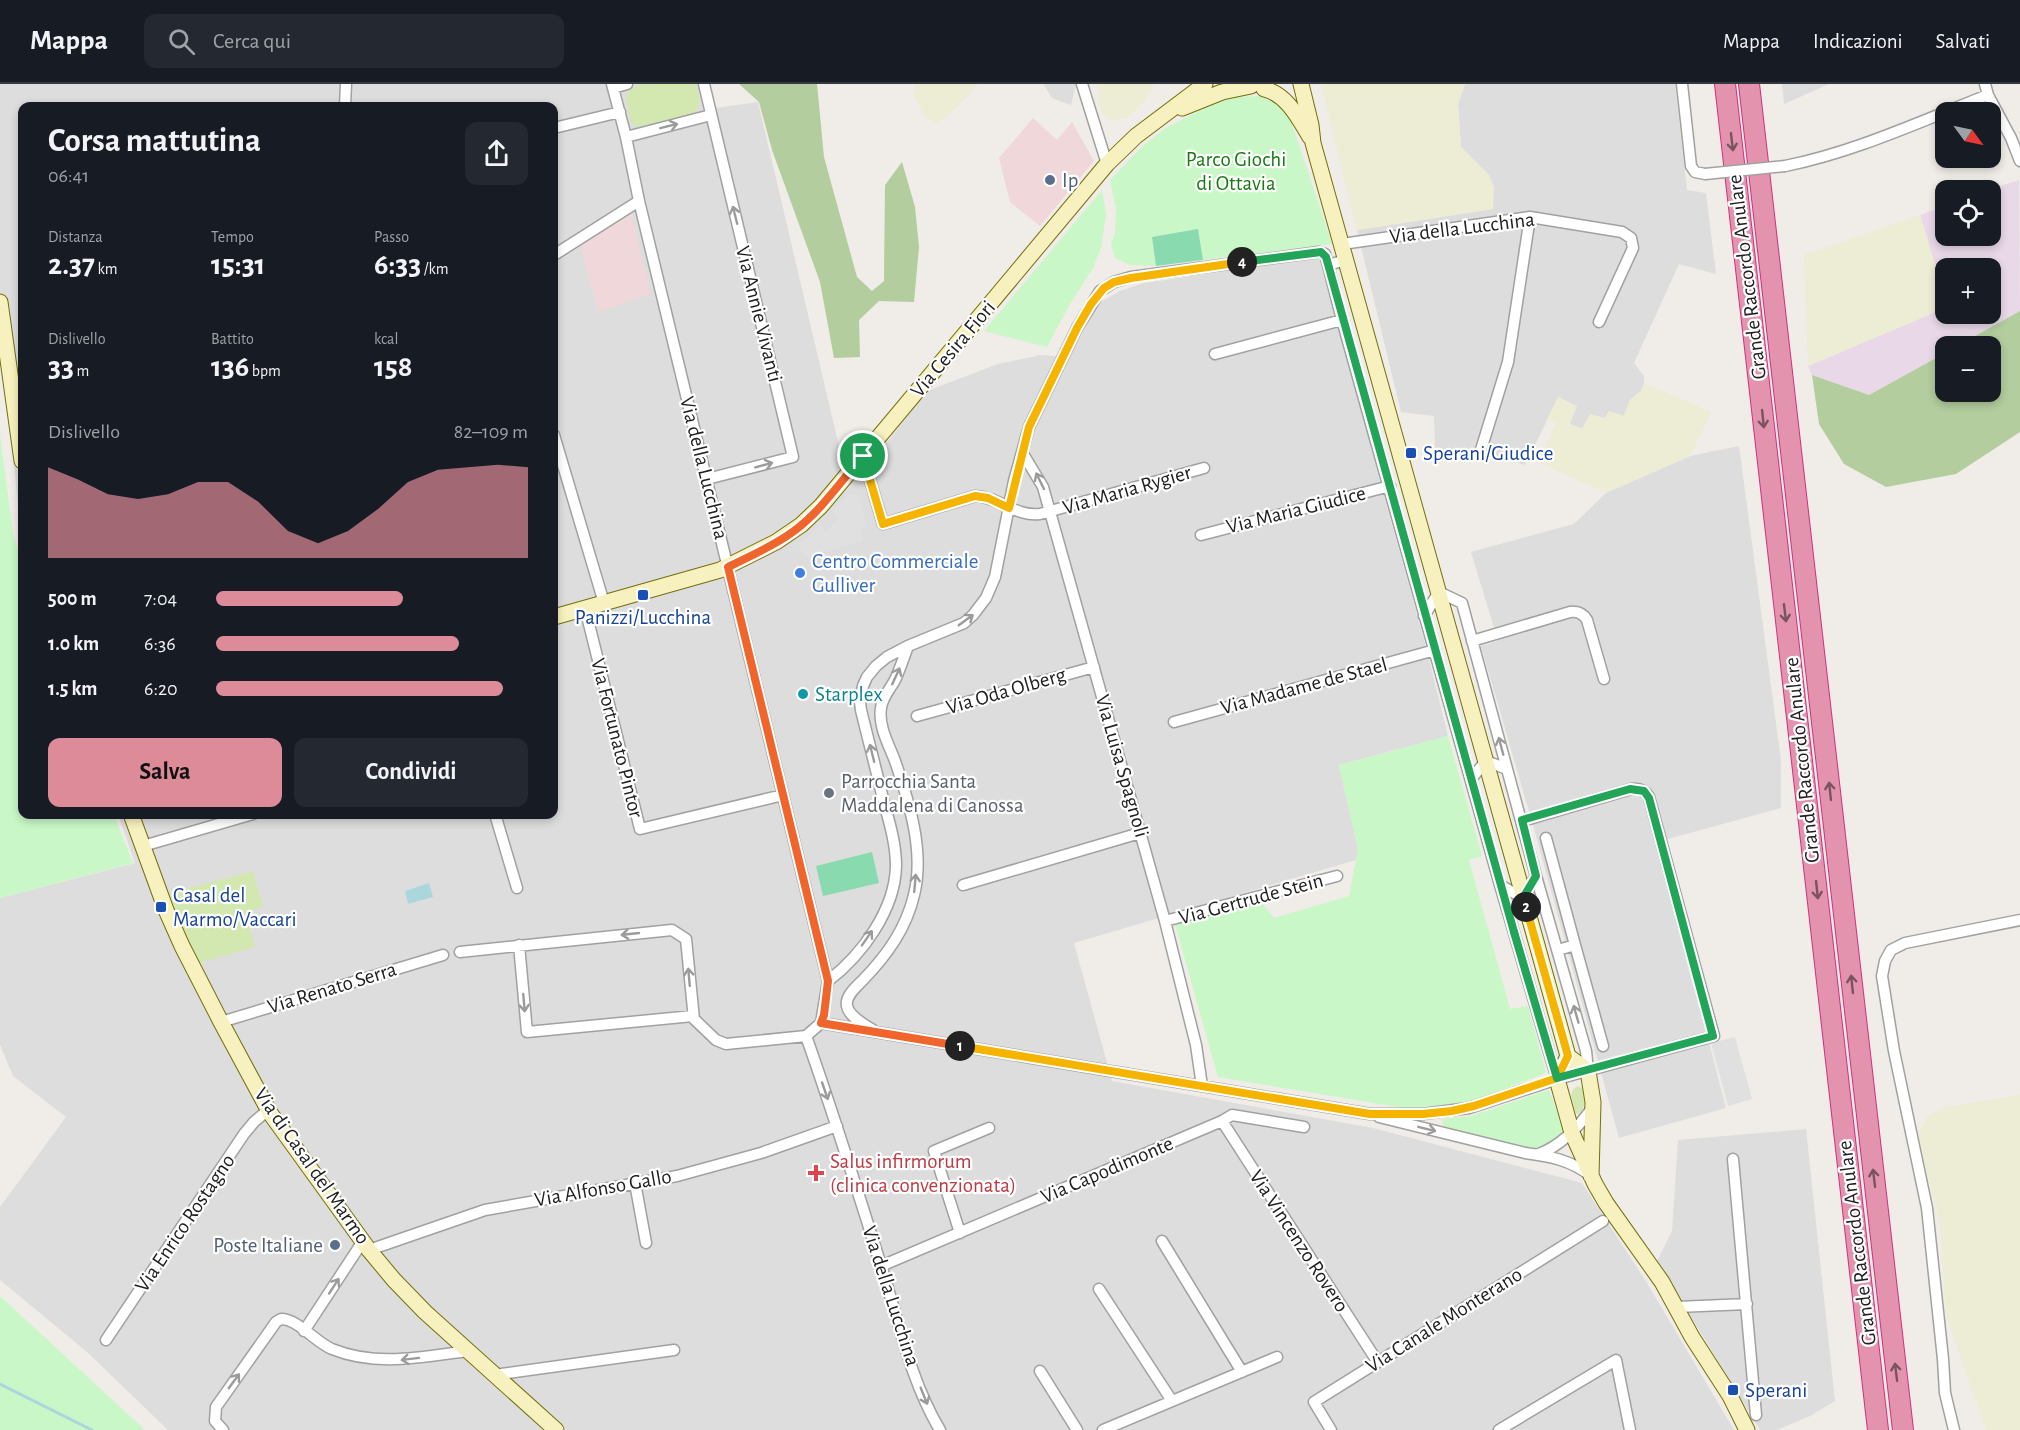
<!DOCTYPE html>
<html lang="it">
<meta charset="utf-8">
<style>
body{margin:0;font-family:"Alegreya Sans",sans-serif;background:#242831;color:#f1f3f6;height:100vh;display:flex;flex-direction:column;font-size:22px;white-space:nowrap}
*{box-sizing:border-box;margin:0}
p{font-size:20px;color:#9ea1a6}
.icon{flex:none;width:33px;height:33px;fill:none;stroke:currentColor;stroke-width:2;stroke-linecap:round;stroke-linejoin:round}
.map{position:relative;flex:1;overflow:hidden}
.panel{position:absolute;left:18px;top:18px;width:540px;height:717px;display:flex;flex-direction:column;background:#171b24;border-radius:12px;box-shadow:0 3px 9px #0003}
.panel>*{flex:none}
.needle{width:39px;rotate:123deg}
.fabs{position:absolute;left:1935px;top:18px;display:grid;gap:12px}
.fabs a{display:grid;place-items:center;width:66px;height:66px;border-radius:12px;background:#171b24;box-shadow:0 3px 9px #0003;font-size:30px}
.pin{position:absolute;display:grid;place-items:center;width:51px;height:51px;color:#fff;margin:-26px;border:3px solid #fff;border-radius:50%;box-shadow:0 2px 6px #0007}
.km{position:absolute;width:30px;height:30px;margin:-15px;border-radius:50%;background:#222;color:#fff;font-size:16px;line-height:30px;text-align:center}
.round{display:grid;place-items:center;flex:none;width:63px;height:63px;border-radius:12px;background:#242831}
.summary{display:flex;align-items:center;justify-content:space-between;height:102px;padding:0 30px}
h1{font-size:33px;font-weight:600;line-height:45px}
.stats{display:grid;grid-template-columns:repeat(3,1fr);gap:9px;height:102px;padding:6px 30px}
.stats div{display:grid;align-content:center}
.stats b{font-size:30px;font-weight:600}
.stats small{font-size:16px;font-weight:400}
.stats p{font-size:16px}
.chart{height:168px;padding:12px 30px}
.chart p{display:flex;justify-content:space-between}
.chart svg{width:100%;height:108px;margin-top:6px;fill:#dd8b98;opacity:.7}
.cta{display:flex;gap:12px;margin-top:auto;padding:12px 30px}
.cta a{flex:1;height:69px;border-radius:12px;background:#dd8b98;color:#111;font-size:24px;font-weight:600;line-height:69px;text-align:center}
.cta a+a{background:#242831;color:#f1f3f6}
ul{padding:0 30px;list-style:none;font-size:20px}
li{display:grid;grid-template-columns:96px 72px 1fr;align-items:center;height:45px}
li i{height:15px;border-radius:8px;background:#dd8b98}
header{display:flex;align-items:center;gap:36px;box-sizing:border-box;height:84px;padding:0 30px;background:#171b24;border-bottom:2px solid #363941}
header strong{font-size:28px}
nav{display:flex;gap:33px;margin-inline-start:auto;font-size:21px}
.search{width:420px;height:54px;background:#242831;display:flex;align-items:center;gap:15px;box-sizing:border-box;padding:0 21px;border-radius:12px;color:#9ea1a6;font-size:22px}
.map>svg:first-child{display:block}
.residential{fill:#dedddd}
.commercial{fill:#f0d7da}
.industrial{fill:#e9d9e8}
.farmland{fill:#edecd4}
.grass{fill:#d3e7b0}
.forest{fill:#b3cd9e}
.park{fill:#caf7c7}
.pitch{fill:#89daaf}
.parking{fill:#e0e0e0}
.water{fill:#aad7db}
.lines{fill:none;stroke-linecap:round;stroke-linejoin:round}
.stream{stroke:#aad7db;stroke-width:3}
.street-casing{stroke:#a1a1a1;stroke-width:13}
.secondary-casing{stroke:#736f0b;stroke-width:17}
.highway-casing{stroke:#d2307f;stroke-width:22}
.street{stroke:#fff;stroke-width:10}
.secondary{stroke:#f6f1be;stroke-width:15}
.highway{stroke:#e393ae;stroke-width:20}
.street-bridge-casing{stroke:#a1a1a1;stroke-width:13;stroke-linecap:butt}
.street-bridge{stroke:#fff;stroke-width:10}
.oneway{stroke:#9b9b9b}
.oneway2{stroke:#785460}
.split-1-casing{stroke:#fff;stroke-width:12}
.split-2-casing{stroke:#fff;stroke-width:12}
.split-3-casing{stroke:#fff;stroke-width:12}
.split-4-casing{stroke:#fff;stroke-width:12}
.split-5-casing{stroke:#fff;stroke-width:12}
.split-1{stroke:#f0652b;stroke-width:8}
.split-2{stroke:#f5b400;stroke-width:8}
.split-3{stroke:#22a559;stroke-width:8}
.split-4{stroke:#22a559;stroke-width:8}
.split-5{stroke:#f5b400;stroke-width:8}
.service-dot{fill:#5c6f8a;stroke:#fff;stroke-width:2}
.transit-dot{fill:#1a4fb4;stroke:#fff;stroke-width:2}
.shop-dot{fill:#3f7fe0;stroke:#fff;stroke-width:2}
.culture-dot{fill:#0f9aa8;stroke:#fff;stroke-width:2}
.worship-dot{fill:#6b7280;stroke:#fff;stroke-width:2}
.health-dot{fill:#e0444e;stroke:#fff;stroke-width:2}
.labels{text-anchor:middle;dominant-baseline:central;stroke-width:4.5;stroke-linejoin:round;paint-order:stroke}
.park-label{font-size:21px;fill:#187a12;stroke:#fff}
.service-label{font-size:21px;fill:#4e5e75;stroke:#fff;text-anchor:start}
.street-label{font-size:21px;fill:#202020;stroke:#fff}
.transit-label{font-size:21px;fill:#164399;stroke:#fff;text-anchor:start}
.shop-label{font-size:21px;fill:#366cbe;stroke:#fff;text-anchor:start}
.culture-label{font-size:21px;fill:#0d838f;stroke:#fff;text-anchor:start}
.worship-label{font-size:21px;fill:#5b616d;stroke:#fff;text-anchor:start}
.health-label{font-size:21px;fill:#be3a42;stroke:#fff;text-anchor:start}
</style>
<header>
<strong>Mappa</strong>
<div class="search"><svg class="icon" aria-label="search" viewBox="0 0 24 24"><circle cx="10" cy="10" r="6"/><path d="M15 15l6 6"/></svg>Cerca qui</div>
<nav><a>Mappa</a><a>Indicazioni</a><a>Salvati</a></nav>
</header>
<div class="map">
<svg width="2020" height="1346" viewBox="0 0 2020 1346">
<rect width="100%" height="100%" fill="#f0ece7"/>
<path class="residential" d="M0 0H705L716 24 758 18 842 375H874L927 307 998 280 1041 271 1068 273 1099 219 1120 207 1144 199 1322 173 1380 398 1425 559 1448 652 1339 681 1358 765 1356 776 1074 859 1112 997 1373 1044 1582 1099 1647 1199 1734 1346H168L87 1268 0 1196V1123L66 1033 13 992 0 961V814L135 779 118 731 554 730V22H22V469L0 221Z
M1043 0H1076L1071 21 1052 14Z
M1465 0H1675L1687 106 1706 109 1716 190 1679 180 1634 279 1644 292V299L1641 307 1630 316 1624 332 1605 334 1583 345 1570 340 1558 314 1525 381 1489 370 1435 367 1434 332 1401 328 1357 146 1493 125 1489 91 1461 63 1458 20Z
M1782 0H1829L1784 20Z
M1739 362 1781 677V724L1657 758 1726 1024 1619 1054 1533 741 1481 562 1498 557 1471 468 1574 440 1606 409 1690 372Z
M1806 1045 1835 1317 1810 1332 1777 1346H1760L1657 1177 1672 1147 1678 1056Z"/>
<path class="commercial" d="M1033 34 1057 56 1072 38 1094 77 1040 142 1010 118 999 74Z
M632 130 650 210 598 228 580 160Z"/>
<path class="industrial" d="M2019 96 2020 227 1957 262H1946L1945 269 1869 311 1812 291 1808 282 1945 224 1946 230H1990V184H1946L1945 213 1920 131 1945 122 1946 152H1990L1989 106Z"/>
<path class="farmland" d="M914 0H979L949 31 937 39 926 34 914 13Z
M1097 0H1155L1142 20 1128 34 1111 37 1101 28Z
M1321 0H1465L1458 20 1461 63 1489 91 1494 103 1493 125 1357 146Z
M1920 131 1945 213V224L1808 282 1804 171Z
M1644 299 1711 328 1690 372 1606 409 1539 378 1556 339 1547 335 1558 313 1577 322 1570 340 1582 345 1590 330 1605 334 1609 327 1624 332 1630 316 1641 307Z
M2020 1011V1346H1986L1946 1231 1940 1141 1918 1051 1927 1033 1945 1023Z"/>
<path class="grass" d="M643 0H696L700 16 698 23 694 30 636 43 630 36 626 13 631 4Z
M253 787 263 823 245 828 255 863 199 879 167 810Z
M1578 1002 1586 1007V1016L1581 1029 1579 1030 1576 1029C1572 1020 1567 1007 1578 1002Z"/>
<path class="forest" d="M739 0H817L824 73 857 193 872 207 884 197 885 101 902 78 915 123 919 163 914 218 879 217 859 236 860 273 834 274 820 198 772 66 759 18Z
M2020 227V348L1956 390 1886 403 1844 380 1819 340 1812 291 1869 311 1945 269 1946 308H1990V262H1957Z"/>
<path class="park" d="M1259 12 1276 20 1290 34 1332 160 1203 176 1198 146 1152 153 1156 182 1130 181 1115 174 1111 161 1115 149 1116 125 1110 96 1142 63 1164 45 1210 21 1235 13Z
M1102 106 1106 131 1101 164 1093 184 1070 220 1047 263 984 247Z
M0 351 13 449 22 481V730L114 731 133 779 0 814Z
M1448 652 1482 772 1469 776 1510 925 1528 922 1546 989 1467 1019 1450 1023 1404 1024 1218 993 1175 840 1261 818 1274 834 1349 812 1358 765 1339 681Z
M1549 1006 1564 1048C1554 1058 1543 1063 1529 1066L1444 1044 1442 1035 1471 1032Z
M0 1212 145 1346H0Z"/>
<path class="pitch" d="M1198 145 1203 176 1156 182 1152 153Z
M872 768 879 799 823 812 816 782Z"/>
<path class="parking" d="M858 410 867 443 860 445 863 457 808 473 802 469 798 460 820 442 826 448 838 435 832 428 840 418 850 411Z
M1735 953 1752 1015 1728 1022 1711 959Z"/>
<path class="water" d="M429 799 433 813 408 820 405 807Z"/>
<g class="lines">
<path class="stream" d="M0 1300 92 1346"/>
<g class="street-casing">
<path id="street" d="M704 0 793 373 707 395
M1082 0 1107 80
M1682 0 1691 82 1695 88 1705 90
M613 4 627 0
M1988 11 2011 54 2020 77
M345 22 346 0
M554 44 620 28
M626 53 711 31
M1785 82C1855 68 1921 37 1988 11L1985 0
M1342 160 1530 133 1622 148 1631 154 1633 164 1599 238
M554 171 639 117
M1346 176 1328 181 1342 236 1500 801 1557 995
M1215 270 1342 236
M554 351 604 519
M1022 368 1043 403 1165 837 1196 961 1202 1002
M1480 369 1508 278 1530 133
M863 372 883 440 975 412C999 413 1016 433 1040 430L1204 384
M1201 451 1390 402
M585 524 640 745 783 711
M1424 532 1439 508 1462 519 1536 792 1586 967 1588 987
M1472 557 1570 528C1577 527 1583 529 1587 536L1604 595
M917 632 1094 583
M1174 638 1435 566
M1471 695 1486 677 1507 685
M495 730 517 804
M1546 754 1575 861 1558 866
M143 762 253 730
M963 801 1140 749
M1500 801 1523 814 1536 792
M1165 837 1337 792
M519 861 527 948 693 932
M1575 861 1603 962
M460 868 672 846 686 855 694 935 716 956 726 960 806 952 821 939 828 897 639 117 626 53 612 0
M828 897C862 871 895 826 896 782 896 759 889 737 883 715 876 685 868 655 861 626L860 618 863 602 867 593 876 582 887 573 908 562 964 539 973 531 986 514 995 493 1014 397 1029 343 1077 244 1100 207 1114 198 1131 193 1319 168 1325 170 1328 181
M221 938 443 871
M821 939 1370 1030H1423L1469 1024 1557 995 1714 952 1649 713C1645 706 1639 704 1631 705L1522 737
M873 946C865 941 849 933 847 922 845 912 856 903 863 896 887 871 906 845 914 811 925 767 909 718 895 677 889 661 878 642 881 624 882 614 890 605 895 596 900 585 904 573 908 562
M806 952C834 1031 859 1111 884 1191 900 1243 912 1300 940 1346
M1379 1033 1525 1069C1549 1072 1571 1076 1591 1092
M1222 1037 1377 1277
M1539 1070C1562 1061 1578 1044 1592 1024
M1733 1075 1756 1331
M635 1099 646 1159
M960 1149 934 1067 989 1044
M1162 1157 1242 1288
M369 1166 485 1126 677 1092 761 1069 837 1042
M881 1182 1222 1037 1232 1031 1304 1043
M1099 1205 1172 1317
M1677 1223 1747 1220
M304 1247 363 1157
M106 1256 244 1050 254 1038 269 1025
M1040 1287 1077 1346
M494 1291 674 1266
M223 1346 215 1337 216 1323 276 1238 281 1235C298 1235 315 1258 332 1265 376 1283 422 1273 468 1267
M1103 1346 1277 1273
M1331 1346 1314 1318 1603 1137
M1499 1346 1616 1276 1630 1346
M1954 1346 1945 1309 1943 1275 1927 1124 1894 967 1882 892 1885 877 1891 866 1905 859 2020 836"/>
</g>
<g class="secondary-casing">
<path id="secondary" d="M1301 0 1311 41 1313 59 1568 972 1588 987 1593 1018 1591 1092
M1264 5C1287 10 1299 35 1310 53
M1182 24 1222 8 1251 2
M0 218 22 377
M554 533 720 486 776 458 801 441 821 422 1107 80 1136 52 1205 0
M131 730 166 826 182 862 221 938 270 1029 369 1166 394 1196 425 1228 556 1346
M1568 972 1557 995 1572 1049 1595 1100 1606 1119 1662 1198 1692 1253 1730 1312 1747 1346"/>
</g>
<g class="highway-casing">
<path id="highway" d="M1725 0 1878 1346
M1749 0 1903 1346"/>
</g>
<use href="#street" class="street"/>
<use href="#secondary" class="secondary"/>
<use href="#highway" class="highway"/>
<g class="street-bridge-casing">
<path id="street-bridge" d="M1705 90 1785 82"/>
</g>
<use href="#street-bridge" class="street-bridge"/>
</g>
<defs><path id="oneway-shaft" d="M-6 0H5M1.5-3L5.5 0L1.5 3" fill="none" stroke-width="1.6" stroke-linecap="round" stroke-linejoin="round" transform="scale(1.5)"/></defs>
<g class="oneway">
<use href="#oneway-shaft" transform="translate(669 42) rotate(-14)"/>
<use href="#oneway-shaft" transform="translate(735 131) rotate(-104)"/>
<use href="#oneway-shaft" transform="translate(764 381) rotate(-15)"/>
<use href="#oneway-shaft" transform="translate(1040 397) rotate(-116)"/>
<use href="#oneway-shaft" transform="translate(966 536) rotate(-36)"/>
<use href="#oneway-shaft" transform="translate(896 592) rotate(-65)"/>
<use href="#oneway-shaft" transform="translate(1501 662) rotate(-105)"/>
<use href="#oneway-shaft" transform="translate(872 669) rotate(-104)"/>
<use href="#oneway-shaft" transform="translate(915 799) rotate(-85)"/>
<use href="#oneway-shaft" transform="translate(630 850) rotate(174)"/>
<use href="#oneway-shaft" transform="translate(867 854) rotate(-55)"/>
<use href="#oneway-shaft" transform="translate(689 893) rotate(-95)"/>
<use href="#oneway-shaft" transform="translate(524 919) rotate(85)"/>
<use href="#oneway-shaft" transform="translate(1576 930) rotate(-106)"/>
<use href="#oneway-shaft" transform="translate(825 1007) rotate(71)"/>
<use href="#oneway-shaft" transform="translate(1427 1045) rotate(14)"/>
<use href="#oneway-shaft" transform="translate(334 1202) rotate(-57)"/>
<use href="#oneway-shaft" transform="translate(410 1275) rotate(173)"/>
<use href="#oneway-shaft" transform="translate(234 1297) rotate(-54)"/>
<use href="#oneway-shaft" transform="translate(924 1312) rotate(68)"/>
</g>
<g class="oneway2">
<use href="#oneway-shaft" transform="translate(1732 58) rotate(83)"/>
<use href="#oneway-shaft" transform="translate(1763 335) rotate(84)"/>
<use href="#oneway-shaft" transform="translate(1785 529) rotate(83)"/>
<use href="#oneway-shaft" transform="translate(1830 707) rotate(-96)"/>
<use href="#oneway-shaft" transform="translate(1817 806) rotate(84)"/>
<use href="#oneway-shaft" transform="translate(1852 900) rotate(-96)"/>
<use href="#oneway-shaft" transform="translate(1874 1094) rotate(-97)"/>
<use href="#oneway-shaft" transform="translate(1896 1288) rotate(-97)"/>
</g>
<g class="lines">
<g class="split-1-casing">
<path id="split-1" d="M863 372C841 397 821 427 794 447 774 462 750 472 728 483L828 897 824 931 821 939 960 962"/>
</g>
<g class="split-2-casing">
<path id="split-2" d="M960 962 1370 1030H1423L1452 1027 1474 1022 1557 994 1568 972 1526 823"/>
</g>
<g class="split-3-casing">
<path id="split-3" d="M1514 848 1557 994 1713 952 1649 714 1644 707 1630 705 1522 736 1536 792 1523 814 1526 823"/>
</g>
<g class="split-4-casing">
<path id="split-4" d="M1242 178 1321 168 1326 173 1514 848"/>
</g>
<g class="split-5-casing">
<path id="split-5" d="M863 372 883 440 975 412 988 414 1009 424 1029 343 1077 244 1091 220 1104 204 1114 198 1131 194 1242 178"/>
</g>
<use href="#split-1" class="split-1"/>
<use href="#split-2" class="split-2"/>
<use href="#split-3" class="split-3"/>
<use href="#split-4" class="split-4"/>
<use href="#split-5" class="split-5"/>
</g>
<g class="service-dot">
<circle cx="1050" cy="96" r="6"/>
<circle cx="335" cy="1161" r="6"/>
</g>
<g class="transit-dot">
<rect x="1405" y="363" width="12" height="12" rx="3"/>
<rect x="637" y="505" width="12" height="12" rx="3"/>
<rect x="155" y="817" width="12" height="12" rx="3"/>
<rect x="1727" y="1300" width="12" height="12" rx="3"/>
</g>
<circle class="shop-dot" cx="800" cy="489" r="6"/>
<circle class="culture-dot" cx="803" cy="610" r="6"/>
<circle class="worship-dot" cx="829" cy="709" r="6"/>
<path class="health-dot" d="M813 1080h6v6h6v6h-6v6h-6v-6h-6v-6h6z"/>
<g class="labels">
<g class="park-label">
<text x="1236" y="75">Parco Giochi<tspan x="1236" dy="24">di Ottavia</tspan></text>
</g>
<g class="service-label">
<text x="1062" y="96">Ip</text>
<text x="323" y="1161" text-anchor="end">Poste Italiane</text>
</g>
<g class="street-label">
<text transform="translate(1462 144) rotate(-7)">Via della Lucchina</text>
<text transform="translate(1747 193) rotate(-97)">Grande Raccordo Anulare</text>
<text transform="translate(759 230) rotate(76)">Via Annie Vivanti</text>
<text transform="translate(953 265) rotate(-50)">Via Cesira Fiori</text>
<text transform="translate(704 384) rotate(76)">Via della Lucchina</text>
<text transform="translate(1127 406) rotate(-16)">Via Maria Rygier</text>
<text transform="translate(1296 426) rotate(-14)">Via Maria Giudice</text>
<text transform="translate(1304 602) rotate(-15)">Via Madame de Stael</text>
<text transform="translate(1006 607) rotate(-16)">Via Oda Olberg</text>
<text transform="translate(617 654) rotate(76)">Via Fortunato Pintor</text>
<text transform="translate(1802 676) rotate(-96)">Grande Raccordo Anulare</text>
<text transform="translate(1122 682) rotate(74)">Via Luisa Spagnoli</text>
<text transform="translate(1251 815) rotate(-15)">Via Gertrude Stein</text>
<text transform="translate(332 904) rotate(-17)">Via Renato Serra</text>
<text transform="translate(312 1082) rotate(55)">Via di Casal del Marmo</text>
<text transform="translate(1107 1086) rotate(-23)">Via Capodimonte</text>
<text transform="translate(603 1104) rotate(-10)">Via Alfonso Gallo</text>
<text transform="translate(185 1139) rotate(-56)">Via Enrico Rostagno</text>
<text transform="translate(1299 1157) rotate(57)">Via Vincenzo Rovero</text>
<text transform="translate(1857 1159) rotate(-97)">Grande Raccordo Anulare</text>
<text transform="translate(891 1212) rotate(72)">Via della Lucchina</text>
<text transform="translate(1444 1236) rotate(-32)">Via Canale Monterano</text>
</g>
<g class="transit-label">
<text x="1423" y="369">Sperani/Giudice</text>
<text x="643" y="533" text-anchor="middle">Panizzi/Lucchina</text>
<text x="173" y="811">Casal del<tspan x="173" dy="24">Marmo/Vaccari</tspan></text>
<text x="1745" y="1306">Sperani</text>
</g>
<g class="shop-label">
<text x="812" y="477">Centro Commerciale<tspan x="812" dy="24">Gulliver</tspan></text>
</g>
<g class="culture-label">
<text x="815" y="610">Starplex</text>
</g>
<g class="worship-label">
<text x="841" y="697">Parrocchia Santa<tspan x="841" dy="24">Maddalena di Canossa</tspan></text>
</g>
<g class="health-label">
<text x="830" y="1077">Salus infirmorum<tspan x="830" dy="24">(clinica convenzionata)</tspan></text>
</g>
</g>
</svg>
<div class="fabs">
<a><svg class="needle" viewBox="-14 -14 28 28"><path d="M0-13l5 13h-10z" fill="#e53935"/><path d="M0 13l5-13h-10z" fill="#9ea1a6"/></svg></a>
<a><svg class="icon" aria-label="locate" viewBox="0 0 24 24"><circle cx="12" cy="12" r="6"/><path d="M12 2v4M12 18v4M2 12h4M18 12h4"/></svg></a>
<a>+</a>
<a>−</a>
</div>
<div class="pin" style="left:863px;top:372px;background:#1e9e55"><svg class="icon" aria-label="arrive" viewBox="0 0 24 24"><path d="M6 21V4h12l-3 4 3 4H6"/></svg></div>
<b class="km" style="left:960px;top:962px">1</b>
<b class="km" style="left:1526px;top:823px">2</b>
<b class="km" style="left:1242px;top:178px">4</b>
<section class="panel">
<div class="summary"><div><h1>Corsa mattutina</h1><p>06:41</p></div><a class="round"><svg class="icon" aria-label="share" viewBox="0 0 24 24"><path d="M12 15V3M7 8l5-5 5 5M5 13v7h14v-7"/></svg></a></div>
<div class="stats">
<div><p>Distanza</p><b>2.37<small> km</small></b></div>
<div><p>Tempo</p><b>15:31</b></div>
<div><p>Passo</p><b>6:33<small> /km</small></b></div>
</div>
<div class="stats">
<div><p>Dislivello</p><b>33<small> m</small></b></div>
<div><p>Battito</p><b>136<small> bpm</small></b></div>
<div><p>kcal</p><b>158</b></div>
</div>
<div class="chart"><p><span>Dislivello</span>82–109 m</p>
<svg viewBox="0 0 160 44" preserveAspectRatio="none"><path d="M0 44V7L10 12L20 18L30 20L40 18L50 13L60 13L70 21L80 33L90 38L100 33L110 24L120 13L130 8L140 7L150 6L160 7V44z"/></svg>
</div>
<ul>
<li><b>500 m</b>7:04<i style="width:60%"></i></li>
<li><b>1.0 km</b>6:36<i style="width:78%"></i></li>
<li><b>1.5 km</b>6:20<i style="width:92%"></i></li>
</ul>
<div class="cta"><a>Salva</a><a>Condividi</a></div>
</section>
</div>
